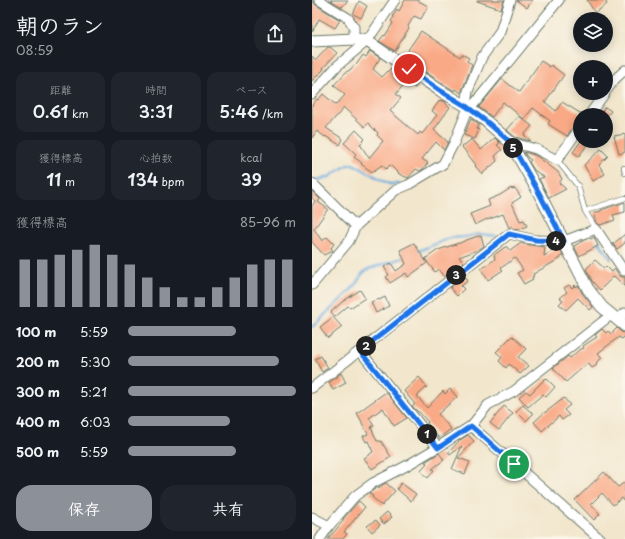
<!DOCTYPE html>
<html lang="ja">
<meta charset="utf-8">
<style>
body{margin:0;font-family:"Playpen Sans","Klee One",sans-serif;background:#20242c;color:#f1f3f6;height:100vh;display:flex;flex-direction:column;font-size:15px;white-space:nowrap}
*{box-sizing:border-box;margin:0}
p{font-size:13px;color:#9ea1a6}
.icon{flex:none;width:22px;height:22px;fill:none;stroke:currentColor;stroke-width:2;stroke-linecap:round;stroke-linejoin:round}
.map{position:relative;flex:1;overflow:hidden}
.sheet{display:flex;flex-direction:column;background:#171b24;width:312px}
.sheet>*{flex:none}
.controls{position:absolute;left:261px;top:12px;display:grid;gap:8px}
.controls a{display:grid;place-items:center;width:40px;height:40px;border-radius:50%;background:#171b24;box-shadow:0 2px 10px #0003;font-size:20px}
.pin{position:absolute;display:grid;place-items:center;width:34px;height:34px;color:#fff;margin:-17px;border:2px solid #fff;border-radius:50%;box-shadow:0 1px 4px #0007}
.km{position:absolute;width:20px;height:20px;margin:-10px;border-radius:50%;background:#222;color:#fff;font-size:11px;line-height:20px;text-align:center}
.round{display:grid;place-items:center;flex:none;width:42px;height:42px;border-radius:16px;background:#20242c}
.head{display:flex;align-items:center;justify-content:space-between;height:68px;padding:0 16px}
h1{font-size:22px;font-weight:600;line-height:30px}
.stats{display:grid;grid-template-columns:repeat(3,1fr);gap:6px;height:68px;padding:4px 16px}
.stats div{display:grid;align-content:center;border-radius:10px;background:#20242c;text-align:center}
.stats b{font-size:17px;font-weight:600}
.stats small{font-size:11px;font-weight:400}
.stats p{font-size:11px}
.chart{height:112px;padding:8px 16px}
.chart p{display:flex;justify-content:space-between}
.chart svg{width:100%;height:72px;margin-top:4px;stroke:#8c9099;stroke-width:6}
.button{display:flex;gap:8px;margin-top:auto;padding:8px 16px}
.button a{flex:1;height:46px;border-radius:16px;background:#8c9099;color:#fff;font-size:16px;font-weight:600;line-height:46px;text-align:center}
.button a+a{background:#20242c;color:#f1f3f6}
ul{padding:0 16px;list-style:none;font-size:13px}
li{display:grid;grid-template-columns:64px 48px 1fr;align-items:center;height:30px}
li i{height:10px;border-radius:5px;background:#8c9099}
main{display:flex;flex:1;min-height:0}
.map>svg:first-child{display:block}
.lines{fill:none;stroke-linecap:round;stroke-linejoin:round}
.stream{stroke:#6babdf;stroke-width:2.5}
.building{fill:#f9a985}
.service-casing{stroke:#697869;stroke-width:6}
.minor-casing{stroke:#697869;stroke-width:11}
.tertiary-casing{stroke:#697869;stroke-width:13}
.service{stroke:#fff;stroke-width:4.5}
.minor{stroke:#fff;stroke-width:9}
.tertiary{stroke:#fff;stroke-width:11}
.route-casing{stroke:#fff;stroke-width:8}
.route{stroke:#1a73e8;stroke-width:5}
</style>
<main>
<section class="sheet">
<div class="head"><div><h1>朝のラン</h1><p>08:59</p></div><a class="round"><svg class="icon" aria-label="share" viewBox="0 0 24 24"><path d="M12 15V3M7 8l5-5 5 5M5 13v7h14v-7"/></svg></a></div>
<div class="stats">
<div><p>距離</p><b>0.61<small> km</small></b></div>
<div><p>時間</p><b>3:31</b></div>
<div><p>ペース</p><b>5:46<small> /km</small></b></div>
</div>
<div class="stats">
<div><p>獲得標高</p><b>11<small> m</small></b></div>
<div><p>心拍数</p><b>134<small> bpm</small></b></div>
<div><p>kcal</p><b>39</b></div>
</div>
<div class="chart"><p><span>獲得標高</span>85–96 m</p>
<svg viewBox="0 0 160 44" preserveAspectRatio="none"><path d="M5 44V15M15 44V15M25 44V12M35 44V9M45 44V6M55 44V12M65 44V18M75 44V26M85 44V32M95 44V38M105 44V38M115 44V32M125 44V26M135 44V18M145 44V15M155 44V15"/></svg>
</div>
<ul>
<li><b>100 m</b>5:59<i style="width:64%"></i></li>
<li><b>200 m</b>5:30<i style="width:90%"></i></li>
<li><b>300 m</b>5:21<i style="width:100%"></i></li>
<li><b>400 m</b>6:03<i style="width:61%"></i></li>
<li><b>500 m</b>5:59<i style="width:64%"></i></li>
</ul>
<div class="button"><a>保存</a><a>共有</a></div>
</section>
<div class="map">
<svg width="313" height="539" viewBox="0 0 313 539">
<rect width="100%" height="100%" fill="#fbf7ec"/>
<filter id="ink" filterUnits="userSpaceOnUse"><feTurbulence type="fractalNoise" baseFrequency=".025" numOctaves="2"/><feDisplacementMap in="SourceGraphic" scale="8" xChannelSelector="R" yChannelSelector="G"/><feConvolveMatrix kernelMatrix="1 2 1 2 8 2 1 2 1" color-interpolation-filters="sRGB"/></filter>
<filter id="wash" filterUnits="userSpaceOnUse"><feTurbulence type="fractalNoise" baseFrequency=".012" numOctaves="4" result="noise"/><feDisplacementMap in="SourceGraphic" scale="16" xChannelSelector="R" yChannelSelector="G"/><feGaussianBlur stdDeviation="0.9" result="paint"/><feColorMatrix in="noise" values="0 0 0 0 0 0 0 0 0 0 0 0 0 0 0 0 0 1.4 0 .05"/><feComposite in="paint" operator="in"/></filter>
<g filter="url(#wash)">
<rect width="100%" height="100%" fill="#f2e6cc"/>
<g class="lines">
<path class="stream" d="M4 180 17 177 24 172 36 165 41 164 77 184H87
M287 242 299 259
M104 252 138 238 152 237 168 234 184 236
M0 327 43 286 50 274 56 269 94 257"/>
</g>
<g id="blocks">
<path class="building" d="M0 0 4 5 28 20 23 28 7 19 0 32Z
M18 0H36L30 7Z
M93 0H105L116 6 109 19 102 16 96 26 97 28 83 51 67 41 72 35 73 36 81 23 79 21 82 17 81 16 85 9 87 11Z
M165 0H192L189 9 165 1Z
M204 0H220L215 8Z
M275 0H293L295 4 283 13Z
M47 1 55 6 49 18 41 14Z
M109 31 148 57 150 54 157 58 155 61 160 65 149 93 144 89 143 91 133 85 91 57Z
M16 47H18L25 53 11 68 12 69 0 81V56L4 60Z
M58 51 68 58 61 69 70 77 79 68 82 70 84 69 106 84 103 88 94 82 84 94 89 98 78 111 106 135 108 132 110 134 125 115 120 111 128 100 134 102V104L138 107 122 130 136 142 132 150 124 142 110 159 116 163 111 169 108 171 104 169 96 178 87 174 78 165 74 169 70 165 60 172 49 164 50 163 42 157 44 154 32 143 44 130 53 139 48 144 57 158 71 141 65 135 66 133 56 123 53 127 32 108 14 128 31 139 28 145 13 136V137L5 131 0 138V105L5 99 6 100 11 94 24 105 33 95 22 85 34 72 38 70 43 64 44 65 51 55 54 57Z
M229 61 238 67 239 65 252 75 233 102 244 111 250 102 268 113V122L263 124 255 136 236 124 238 121 221 108 212 119 191 102 180 117 167 107 190 79 207 92Z
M293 107 299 111 296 115H287Z
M207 116 220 126 212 135 219 141 203 137 195 130Z
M159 119 167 125 165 129 167 130 163 139 152 135Z
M313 134V152L307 154 302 136Z
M183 138 188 143 185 145 190 150 183 156 185 161 170 174 163 166 164 165 150 147 160 139 169 150Z
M269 141H278L267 156 261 152Z
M289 149 296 156 287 165 293 174 281 181 272 165Z
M212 152 222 155 226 157 246 172 250 179 247 183 254 189 237 198 227 179 232 177 222 170 217 162 219 160 215 157Z
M199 188 200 189 203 188 209 197 200 203 208 221 212 220 215 226 206 230 202 229 200 226 197 228 191 214 175 220V219L163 225 158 214 178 206 176 200 188 195Z
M0 191 8 199 6 202 16 209 2 229 10 241 15 237 22 244 19 248 21 251H20L12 255 0 242V206L3 201 0 198Z
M313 202V212L301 215 303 220 288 225 285 223 282 213 289 211V210Z
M313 234V243L305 249 301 244Z
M169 235 172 246 166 250 147 257 152 262 132 277 126 269 123 272 113 259 126 250 147 243H148L152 241Z
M282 237 286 246 267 256 262 246 276 238H278L279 239Z
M102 243 115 263 96 277 94 273 78 283 74 277 77 275 72 267 79 263 84 271 94 264 88 250Z
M209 243 211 244 233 247 232 256 247 247 251 255 248 257 249 258 221 274 222 276 220 277 221 279 212 284 205 273 211 270 203 258 189 268 191 270 176 280 169 269 183 259 182 255 193 247H195L198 251Z
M283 260 292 268 294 266 300 272 303 269 307 275 310 277H313V287L302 276 288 290 280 281 274 269Z
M153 276 156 281 149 286 152 289 145 296 138 288Z
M257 285 260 288 263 285 264 287 266 285 270 293 281 307 278 310 266 298 254 310 247 304 251 300 248 298 255 292 252 288Z
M48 290 53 298 38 308 36 306 23 317 19 312 30 302Z
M73 297 77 306 64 313 59 302 66 299 67 300Z
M21 317 30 327 16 338 8 327Z
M305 328 309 332 313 333V336L310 339 307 337 286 353 290 358 284 363 285 365 280 368 276 363 254 382 241 368 256 356 258 358 267 350 272 348 271 346 285 337 283 335 290 329 294 333 296 331 299 334Z
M200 336 214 349 206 357 217 366 208 374 197 364 194 368 187 361 190 357 184 352Z
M9 356 16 368 10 372 3 359Z
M29 373 34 383 21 390 17 383Z
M107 377 115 387 105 396 115 408 131 391 133 394 138 389 145 397 126 414 139 429 127 438 115 423 116 422 107 412H106L100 406 103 404 92 391Z
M234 378 243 387 234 397 231 394 216 407 207 397 214 391 218 394Z
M74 392 95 418 82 426 71 408 57 418 62 426 59 427 65 441H69L79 457 60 469 52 458 61 452 56 441 54 442 51 436 56 434 50 423V422L45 413Z
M252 398 258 405 252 410 257 415 250 420 247 416 230 431 222 422 233 412H234Z
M211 405 221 414 214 421 204 411Z
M192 406 201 413 187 430 178 423Z
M156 435 162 441 146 458 158 462 153 474 140 469 150 446 138 455 136 453 148 440Z
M127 453 132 460 120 469 122 470 116 478 108 471 115 463 113 462Z
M292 472 306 487 313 482V502L310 498 301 505 290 493 279 504 288 514 282 520 263 500Z
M74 483 83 491 70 506 60 497 61 496 57 493 66 487 67 489 70 485Z
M89 483 104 494 99 501 85 489Z
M47 501 53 507 32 532 35 534 31 539H16L32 520 31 519Z
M75 512 80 517 72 524 67 519Z
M64 520 68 525 60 532 55 526Z"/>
</g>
</g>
<g filter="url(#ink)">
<use href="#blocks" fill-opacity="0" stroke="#697869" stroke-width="1"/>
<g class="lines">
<g class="service-casing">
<path id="service" d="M245 160 266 186 273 211
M313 168H312L313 173
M284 229 273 211 313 198"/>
</g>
<g class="minor-casing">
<path id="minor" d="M7 0 36 18 42 27V39
M294 91 303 79 313 70
M0 94 25 66 55 41 83 0
M154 106 156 91 170 57 188 32 198 0
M277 115 293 93
M198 142 224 149 245 160 268 128
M0 183 44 226
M0 285 37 241 44 226 84 190 96 185 131 164 142 143 154 113 158 109 247 0
M305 320 313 313
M48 351 126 447
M0 388 197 234 224 240 252 241 284 229 312 271 313 270
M159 426 288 539
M0 517 17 526
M8 539 17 526 43 496 61 483 94 466 126 447 159 426 176 405 202 391 299 315"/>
</g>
<g class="tertiary-casing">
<path id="tertiary" d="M0 41 42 39 55 41 129 91 154 106 175 122 198 142 226 191 276 289 290 307 313 326"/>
</g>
<use href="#service" class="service"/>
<use href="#minor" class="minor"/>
<use href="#tertiary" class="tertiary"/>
</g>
</g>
<g class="lines" filter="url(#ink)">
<g class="route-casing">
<path id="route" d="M97 69 129 91 154 106 175 122 198 142 226 191 252 241 224 240 197 234 48 351 126 448 159 426 202 464"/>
</g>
<use href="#route" class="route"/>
</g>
</svg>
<div class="controls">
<a><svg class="icon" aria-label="layers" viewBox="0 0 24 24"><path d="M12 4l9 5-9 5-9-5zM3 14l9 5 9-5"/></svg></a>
<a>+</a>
<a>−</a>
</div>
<div class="pin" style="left:202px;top:464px;background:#1e9e55"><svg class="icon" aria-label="arrive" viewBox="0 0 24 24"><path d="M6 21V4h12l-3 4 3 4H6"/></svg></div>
<div class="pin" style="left:97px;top:69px;background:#d93025"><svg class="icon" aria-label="check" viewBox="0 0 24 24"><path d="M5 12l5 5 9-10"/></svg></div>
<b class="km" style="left:115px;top:434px">1</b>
<b class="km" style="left:54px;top:346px">2</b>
<b class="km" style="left:144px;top:275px">3</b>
<b class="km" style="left:244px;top:241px">4</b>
<b class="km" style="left:201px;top:148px">5</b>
</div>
</main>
